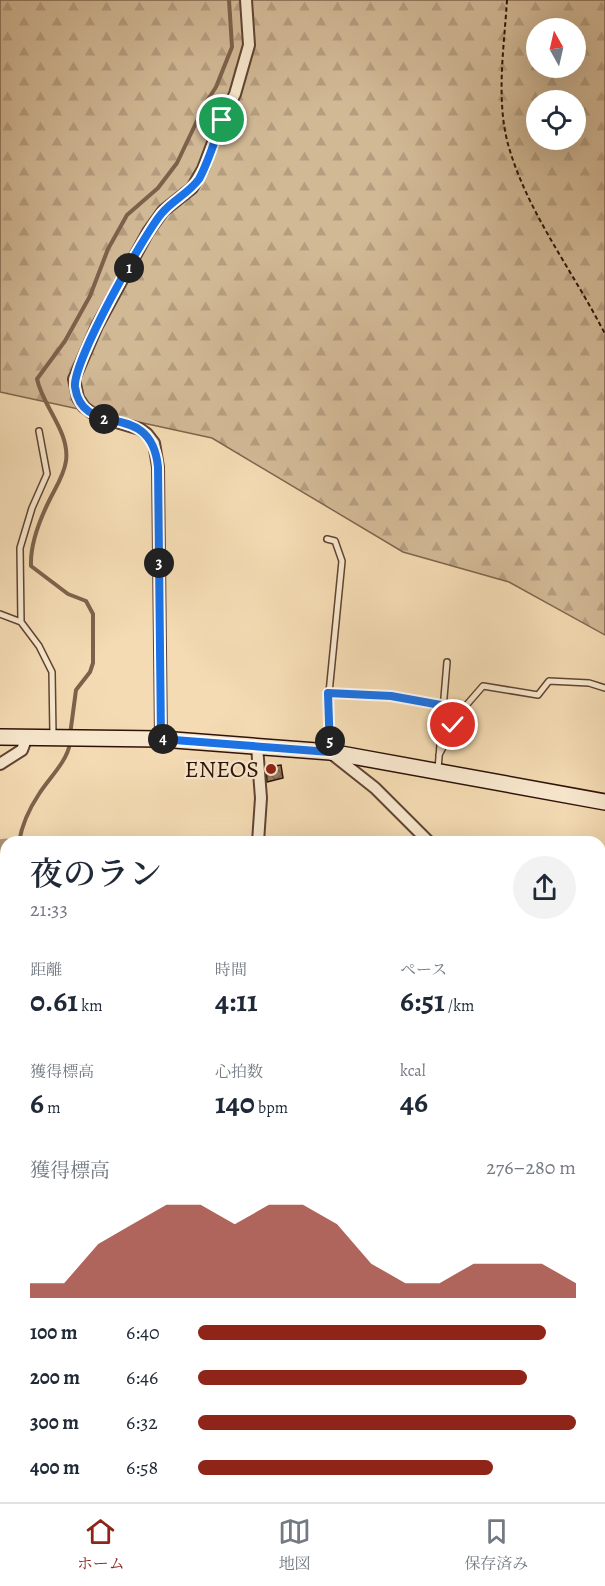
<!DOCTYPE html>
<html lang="ja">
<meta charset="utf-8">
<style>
body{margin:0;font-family:Alegreya,"Noto Serif JP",serif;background:#f2f2f3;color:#1f2937;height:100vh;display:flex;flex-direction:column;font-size:22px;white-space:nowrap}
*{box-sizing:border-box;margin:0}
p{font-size:20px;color:#747a83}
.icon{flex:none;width:33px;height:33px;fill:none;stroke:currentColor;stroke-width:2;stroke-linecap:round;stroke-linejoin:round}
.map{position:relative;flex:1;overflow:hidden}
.side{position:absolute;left:0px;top:836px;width:606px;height:668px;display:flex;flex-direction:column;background:#fff;border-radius:18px 18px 0 0;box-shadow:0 6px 24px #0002}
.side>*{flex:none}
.needle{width:39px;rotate:352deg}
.fabs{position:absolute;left:526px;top:18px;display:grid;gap:12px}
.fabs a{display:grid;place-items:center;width:60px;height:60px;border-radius:50%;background:#fff;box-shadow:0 6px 24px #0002;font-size:30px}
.pin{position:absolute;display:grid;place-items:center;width:51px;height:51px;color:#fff;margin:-26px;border:3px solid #fff;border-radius:50%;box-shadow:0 2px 6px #0007}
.km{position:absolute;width:30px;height:30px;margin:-15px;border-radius:50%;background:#222;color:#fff;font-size:16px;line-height:30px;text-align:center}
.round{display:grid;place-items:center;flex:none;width:63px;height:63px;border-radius:32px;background:#f2f2f3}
.summary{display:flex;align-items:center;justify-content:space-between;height:102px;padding:0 30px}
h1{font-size:33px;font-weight:600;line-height:45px}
.figures{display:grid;grid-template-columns:repeat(3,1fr);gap:9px;height:102px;padding:6px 30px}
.figures div{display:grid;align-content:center}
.figures b{font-size:30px;font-weight:600}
.figures small{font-size:16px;font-weight:400}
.figures p{font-size:16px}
.chart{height:168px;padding:12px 30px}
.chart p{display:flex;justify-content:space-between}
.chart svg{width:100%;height:108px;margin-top:6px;fill:#8f2418;opacity:.7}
ul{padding:0 30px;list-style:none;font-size:20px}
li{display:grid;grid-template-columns:96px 72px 1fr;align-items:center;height:45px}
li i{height:15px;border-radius:8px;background:#8f2418}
.tabs{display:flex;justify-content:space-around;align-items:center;height:84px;border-top:2px solid #e0e1e3;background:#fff;font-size:16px;color:#747a83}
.tabs a{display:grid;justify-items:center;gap:3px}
.tabs .current{color:#8f2418}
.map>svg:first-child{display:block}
.forest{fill:url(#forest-firs);stroke:#80664e;stroke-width:1.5;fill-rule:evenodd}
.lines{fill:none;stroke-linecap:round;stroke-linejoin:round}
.stream{stroke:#7d624b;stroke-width:4}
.river{stroke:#b19779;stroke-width:21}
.building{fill:url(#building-cross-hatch);stroke:#2e1207;stroke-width:1.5}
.lane-casing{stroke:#604432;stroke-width:8}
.street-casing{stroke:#604432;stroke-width:14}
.secondary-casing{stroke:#2e1207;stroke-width:18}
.path{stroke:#2e1207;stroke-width:2;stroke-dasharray:4.5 3;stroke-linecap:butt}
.lane{stroke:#f8e8ce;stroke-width:5}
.street{stroke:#f8e8ce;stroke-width:10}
.secondary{stroke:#f8e8ce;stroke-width:15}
.route-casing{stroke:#fff;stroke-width:12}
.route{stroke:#1a73e8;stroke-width:8}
.poi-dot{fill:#8f2418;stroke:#f8e8ce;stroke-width:2}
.labels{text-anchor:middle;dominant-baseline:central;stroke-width:4.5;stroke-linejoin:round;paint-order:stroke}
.poi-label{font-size:24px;fill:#2e1207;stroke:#f8e8ce;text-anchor:end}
</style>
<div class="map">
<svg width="605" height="1502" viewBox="0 0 605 1502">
<defs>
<pattern id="forest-firs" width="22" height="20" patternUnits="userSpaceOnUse" patternTransform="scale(1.5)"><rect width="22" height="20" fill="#d2b996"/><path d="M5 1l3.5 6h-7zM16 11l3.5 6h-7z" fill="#b59e80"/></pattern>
<pattern id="building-cross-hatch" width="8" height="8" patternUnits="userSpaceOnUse" patternTransform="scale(1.5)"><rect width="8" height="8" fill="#957b60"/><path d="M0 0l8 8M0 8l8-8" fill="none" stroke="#7a634d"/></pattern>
</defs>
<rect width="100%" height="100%" fill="#f4dbb3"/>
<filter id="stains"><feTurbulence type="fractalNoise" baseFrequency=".00333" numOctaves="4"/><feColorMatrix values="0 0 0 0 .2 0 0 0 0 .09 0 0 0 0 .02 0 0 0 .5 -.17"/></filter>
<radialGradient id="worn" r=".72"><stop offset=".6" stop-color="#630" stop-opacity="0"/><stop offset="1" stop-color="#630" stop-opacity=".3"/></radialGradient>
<path class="forest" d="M0 0H605V635L509 582 403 552 212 438 0 392ZM537 28H576V68H537ZM537 100H576V140H537Z"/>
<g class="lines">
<path class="stream" d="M70 735 76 690 90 672 93 663V614L86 601 68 594 31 566C30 544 40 519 50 499 56 487 64 475 66 461 70 432 43 407 37 379L65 341 90 296 108 249 127 215 158 188 177 163 205 104 216 87 232 47 229 0
M19 842C22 824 29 809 39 794 49 778 67 762 70 743"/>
<path class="river" d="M0 850 6 849
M600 1346 605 1351"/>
</g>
<path class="building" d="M281 765 283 778 267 782 266 767Z"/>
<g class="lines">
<g class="lane-casing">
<path id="lane" d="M327 539 335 541 342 561 329 693 330 750
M0 614 21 622 39 646 52 672 53 735
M21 622 20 548 32 508 47 474 39 431
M329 693 391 696 463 709
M439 755 463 709 483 686 538 695 549 681 589 683 605 688
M438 769 447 662"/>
</g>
<g class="street-casing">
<path id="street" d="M161 739 158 467 154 443 147 434 140 429 96 416 84 407 78 398 74 379 97 326 148 232 163 211 192 188 203 169 222 119 235 94 249 45 246 0
M257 746 261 798 258 842
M332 754 375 788 429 842
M0 764 22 750 27 737
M0 903 6 901
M600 998 605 1000
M0 1265 6 1261
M0 1364 6 1373
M600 1376 605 1381
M129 1497V1502
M543 1497 556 1502"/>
</g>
<g class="secondary-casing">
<path id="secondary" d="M0 737 161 739 330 752 605 802"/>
</g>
<path class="path" d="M507 0C504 49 495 104 510 151 530 216 574 273 605 334"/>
<use href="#lane" class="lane"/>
<use href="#street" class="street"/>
<use href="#secondary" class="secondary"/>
</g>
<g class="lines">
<g class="route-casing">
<path id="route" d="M222 120C215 139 209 161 199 179 189 193 173 200 162 213 144 234 72 363 75 387 83 441 151 397 158 467L161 739 330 752 328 693 391 696 463 709 453 725"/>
</g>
<use href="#route" class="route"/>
</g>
<circle class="poi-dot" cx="271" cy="769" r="6"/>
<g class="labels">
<g class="poi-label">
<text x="259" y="769">ENEOS</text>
</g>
</g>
<rect width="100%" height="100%" filter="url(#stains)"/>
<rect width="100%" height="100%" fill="url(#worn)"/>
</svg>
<div class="fabs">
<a><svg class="needle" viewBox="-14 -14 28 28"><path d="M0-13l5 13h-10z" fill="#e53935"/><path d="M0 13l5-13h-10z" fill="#747a83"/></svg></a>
<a><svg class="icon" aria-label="locate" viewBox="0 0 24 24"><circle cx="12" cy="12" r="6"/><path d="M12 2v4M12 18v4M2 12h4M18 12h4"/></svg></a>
</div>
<div class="pin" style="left:222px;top:120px;background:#1e9e55"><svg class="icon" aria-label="arrive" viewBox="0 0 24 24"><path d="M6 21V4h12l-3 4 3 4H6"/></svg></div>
<div class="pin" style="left:453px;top:725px;background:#d93025"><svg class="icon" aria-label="check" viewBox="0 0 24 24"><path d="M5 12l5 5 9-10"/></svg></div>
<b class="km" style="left:129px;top:268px">1</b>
<b class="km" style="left:104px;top:419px">2</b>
<b class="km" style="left:159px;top:563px">3</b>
<b class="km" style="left:163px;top:739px">4</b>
<b class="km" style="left:330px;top:741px">5</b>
<section class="side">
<div class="summary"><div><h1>夜のラン</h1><p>21:33</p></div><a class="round"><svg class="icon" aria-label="share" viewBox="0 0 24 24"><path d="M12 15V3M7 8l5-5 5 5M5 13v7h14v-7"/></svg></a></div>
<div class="figures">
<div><p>距離</p><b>0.61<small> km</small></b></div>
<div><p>時間</p><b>4:11</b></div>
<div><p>ペース</p><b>6:51<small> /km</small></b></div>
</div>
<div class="figures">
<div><p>獲得標高</p><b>6<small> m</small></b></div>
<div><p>心拍数</p><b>140<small> bpm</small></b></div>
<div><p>kcal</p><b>46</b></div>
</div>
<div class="chart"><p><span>獲得標高</span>276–280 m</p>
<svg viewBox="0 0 160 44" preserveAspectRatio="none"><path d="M0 44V38L10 38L20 22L30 14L40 6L50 6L60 14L70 6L80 6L90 14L100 30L110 38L120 38L130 30L140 30L150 30L160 38V44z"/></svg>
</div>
<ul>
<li><b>100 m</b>6:40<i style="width:92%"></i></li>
<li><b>200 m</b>6:46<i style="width:87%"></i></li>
<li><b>300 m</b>6:32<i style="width:100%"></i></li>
<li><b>400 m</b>6:58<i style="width:78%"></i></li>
</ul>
</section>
</div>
<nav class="tabs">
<a class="current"><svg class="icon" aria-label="home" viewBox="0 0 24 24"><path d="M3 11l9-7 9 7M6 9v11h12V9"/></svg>ホーム</a>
<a><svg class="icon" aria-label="map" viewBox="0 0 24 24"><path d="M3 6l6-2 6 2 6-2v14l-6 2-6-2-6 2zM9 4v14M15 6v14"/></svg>地図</a>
<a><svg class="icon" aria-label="saved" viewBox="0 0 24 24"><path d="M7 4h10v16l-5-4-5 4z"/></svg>保存済み</a>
</nav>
